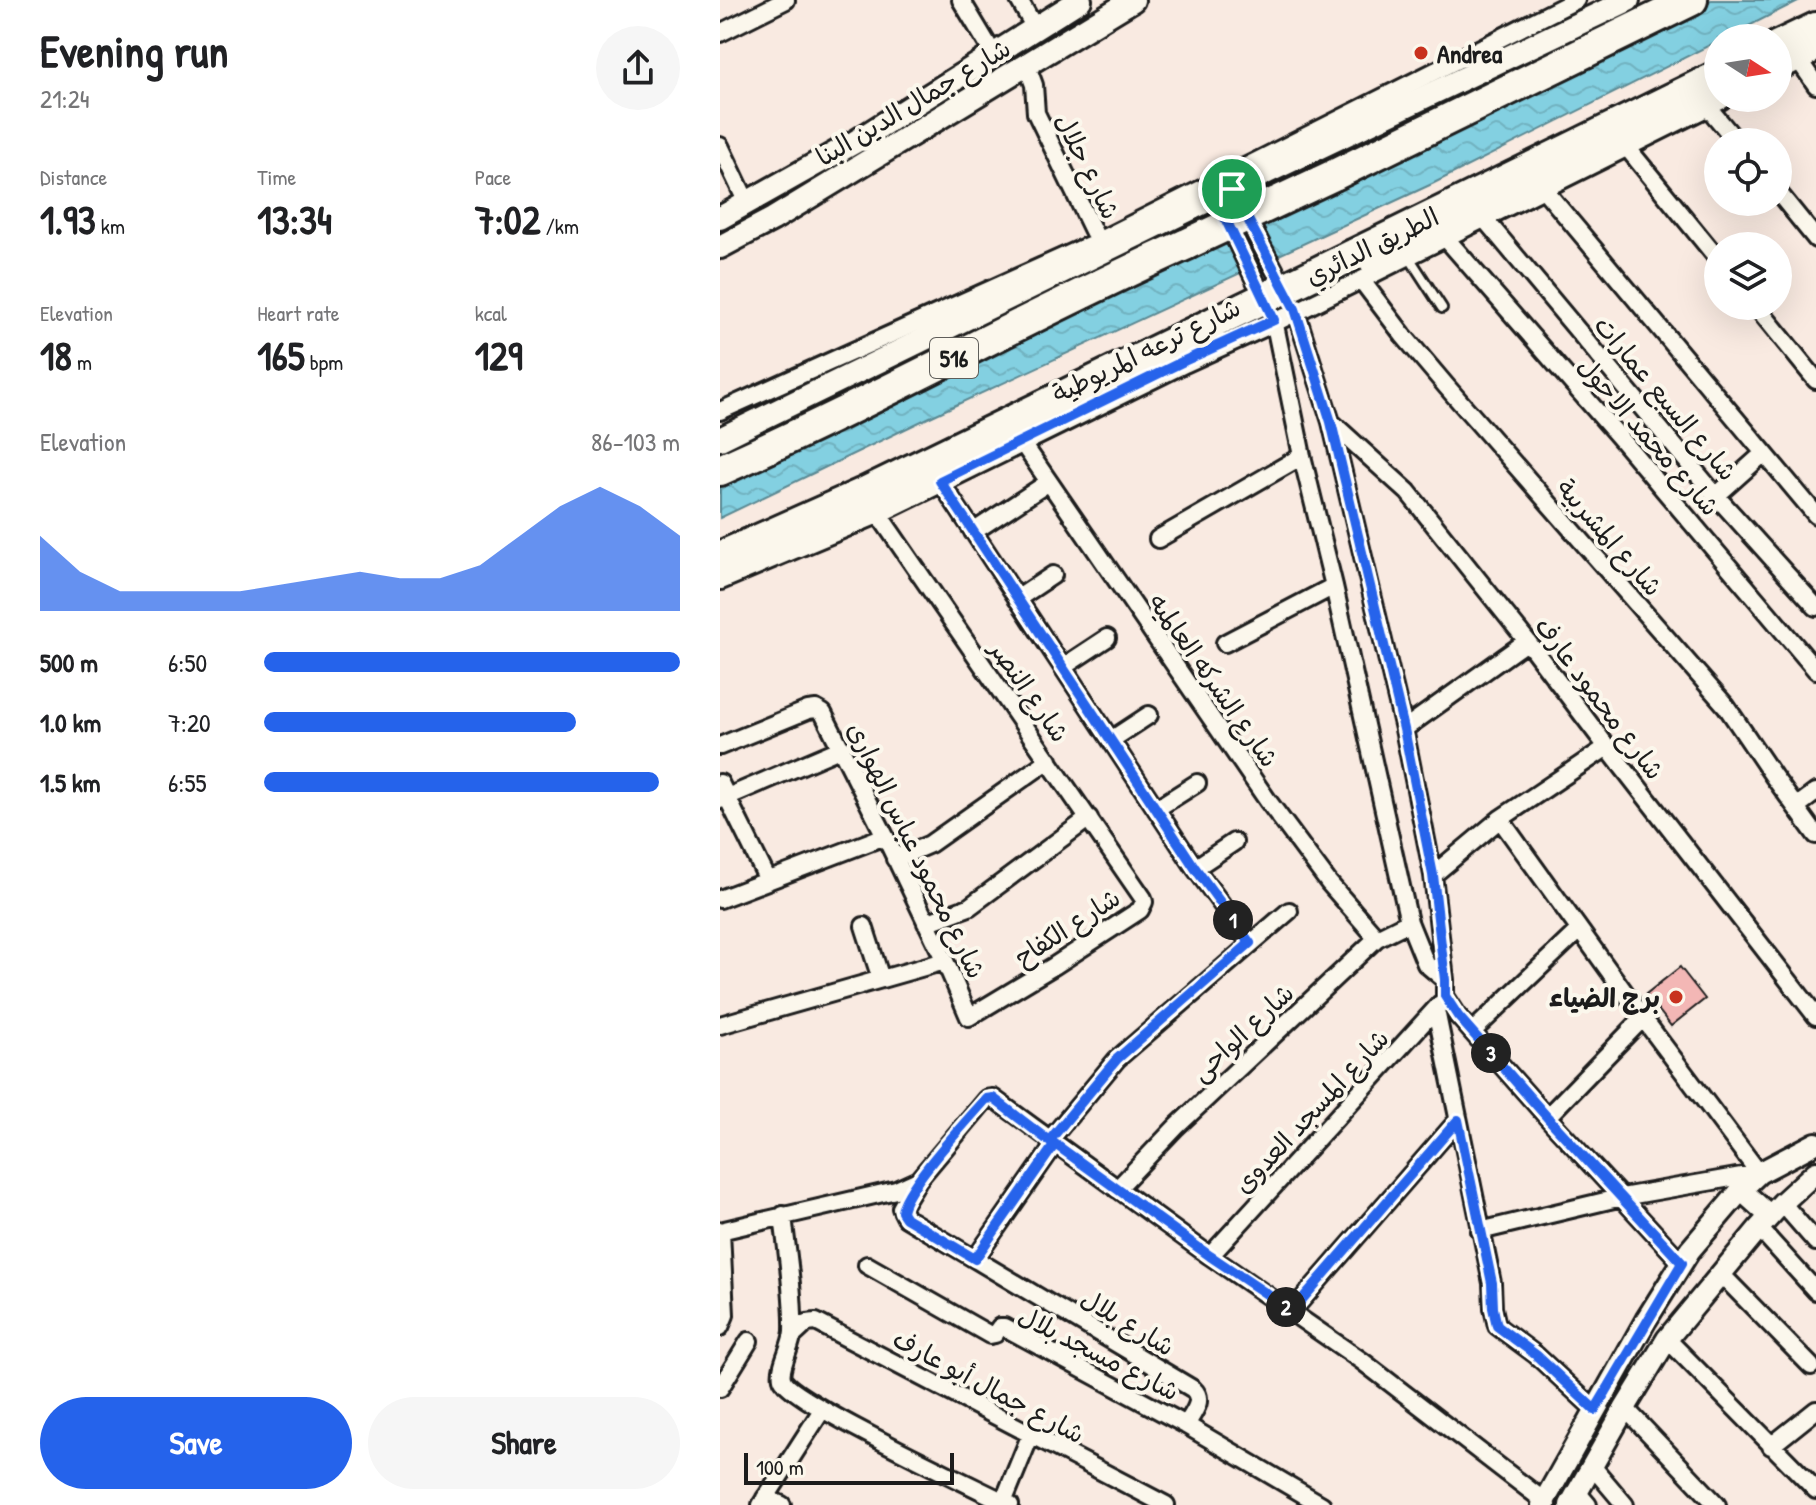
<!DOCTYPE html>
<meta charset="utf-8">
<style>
body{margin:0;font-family:"Patrick Hand","Playpen Sans Arabic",sans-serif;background:#f6f6f6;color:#202124;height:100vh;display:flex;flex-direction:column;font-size:30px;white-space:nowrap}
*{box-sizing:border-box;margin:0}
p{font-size:26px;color:#757577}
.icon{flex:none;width:44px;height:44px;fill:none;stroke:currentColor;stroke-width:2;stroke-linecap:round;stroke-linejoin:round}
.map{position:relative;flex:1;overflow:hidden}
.panel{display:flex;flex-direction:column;background:#fff;width:720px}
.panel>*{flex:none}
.needle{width:52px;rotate:102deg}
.fabs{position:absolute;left:984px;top:24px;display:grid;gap:16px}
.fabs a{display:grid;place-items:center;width:88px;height:88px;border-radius:50%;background:#fff;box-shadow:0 8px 32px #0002;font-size:40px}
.scale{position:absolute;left:24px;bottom:20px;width:210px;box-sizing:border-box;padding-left:8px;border:4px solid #1c1c1c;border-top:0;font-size:22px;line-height:28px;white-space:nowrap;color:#1c1c1c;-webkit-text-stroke:6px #fbf7ec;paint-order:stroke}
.pin{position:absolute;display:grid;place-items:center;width:68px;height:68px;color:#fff;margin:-34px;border:4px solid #fff;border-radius:50%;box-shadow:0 2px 8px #0007}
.km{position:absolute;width:40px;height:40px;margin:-20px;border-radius:50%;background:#222;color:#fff;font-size:22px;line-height:40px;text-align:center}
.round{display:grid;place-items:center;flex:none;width:84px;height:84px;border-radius:42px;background:#f6f6f6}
.head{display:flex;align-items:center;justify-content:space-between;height:136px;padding:0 40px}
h1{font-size:44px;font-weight:800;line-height:60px}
.metrics{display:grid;grid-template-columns:repeat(3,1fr);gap:12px;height:136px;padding:8px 40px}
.metrics div{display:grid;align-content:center}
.metrics b{font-size:40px;font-weight:800}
.metrics small{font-size:22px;font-weight:400}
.metrics p{font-size:22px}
.chart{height:224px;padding:16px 40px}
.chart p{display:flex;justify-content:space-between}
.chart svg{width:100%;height:144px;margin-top:8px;fill:#2563eb;opacity:.7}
.action{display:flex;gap:16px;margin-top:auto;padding:16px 40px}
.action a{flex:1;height:92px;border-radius:48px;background:#2563eb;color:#fff;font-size:32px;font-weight:800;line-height:92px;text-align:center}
.action a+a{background:#f6f6f6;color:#202124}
ul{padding:0 40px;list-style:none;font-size:26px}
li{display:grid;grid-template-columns:128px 96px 1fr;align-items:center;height:60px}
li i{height:20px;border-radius:10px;background:#2563eb}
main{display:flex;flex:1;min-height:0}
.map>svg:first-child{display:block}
.water{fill:url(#water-waves);stroke:#5a8892;stroke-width:2}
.building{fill:#f3b7b5;stroke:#1c1c1c;stroke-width:2}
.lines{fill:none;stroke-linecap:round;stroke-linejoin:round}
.service-casing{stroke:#1c1c1c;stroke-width:14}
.minor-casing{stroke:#1c1c1c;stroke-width:22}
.tertiary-casing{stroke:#1c1c1c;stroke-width:26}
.secondary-casing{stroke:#1c1c1c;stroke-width:28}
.motorway-casing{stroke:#1c1c1c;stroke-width:36}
.service{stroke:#fbf7ec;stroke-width:8}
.minor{stroke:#fbf7ec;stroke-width:16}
.tertiary{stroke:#fbf7ec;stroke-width:20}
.secondary{stroke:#fbf7ec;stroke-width:22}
.motorway{stroke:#fbf7ec;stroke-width:30}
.motorway-bridge-casing{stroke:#1c1c1c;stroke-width:36;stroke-linecap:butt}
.motorway-bridge{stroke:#fbf7ec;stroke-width:30}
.route-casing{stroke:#fff;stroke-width:16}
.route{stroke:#2563eb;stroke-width:10}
.poi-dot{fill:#c8321e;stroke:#fbf7ec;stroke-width:3}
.labels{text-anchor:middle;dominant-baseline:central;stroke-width:8;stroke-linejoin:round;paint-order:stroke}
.shield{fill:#fbf7ec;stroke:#5f5e5a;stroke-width:2}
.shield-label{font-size:24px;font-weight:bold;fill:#1c1c1c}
.poi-label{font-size:26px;font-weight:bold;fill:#1c1c1c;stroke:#fbf7ec;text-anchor:start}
.street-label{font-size:26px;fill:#1c1c1c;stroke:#fbf7ec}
</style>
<main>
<section class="panel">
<div class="head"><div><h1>Evening run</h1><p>21:24</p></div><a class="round"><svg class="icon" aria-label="share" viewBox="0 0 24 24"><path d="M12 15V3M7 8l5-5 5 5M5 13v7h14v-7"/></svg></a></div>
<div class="metrics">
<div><p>Distance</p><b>1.93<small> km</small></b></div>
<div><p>Time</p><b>13:34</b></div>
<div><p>Pace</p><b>7:02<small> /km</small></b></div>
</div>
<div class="metrics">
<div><p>Elevation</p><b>18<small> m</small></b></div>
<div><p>Heart rate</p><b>165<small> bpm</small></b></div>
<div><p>kcal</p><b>129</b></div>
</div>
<div class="chart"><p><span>Elevation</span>86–103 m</p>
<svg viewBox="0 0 160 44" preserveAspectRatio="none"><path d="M0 44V21L10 32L20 38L30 38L40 38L50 38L60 36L70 34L80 32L90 34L100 34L110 30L120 21L130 12L140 6L150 12L160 21V44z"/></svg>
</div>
<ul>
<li><b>500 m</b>6:50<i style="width:100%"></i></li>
<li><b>1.0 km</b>7:20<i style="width:75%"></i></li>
<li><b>1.5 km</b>6:55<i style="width:95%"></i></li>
</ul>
<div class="action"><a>Save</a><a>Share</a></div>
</section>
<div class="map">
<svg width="1096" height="1505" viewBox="0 0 1096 1505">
<defs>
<pattern id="water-waves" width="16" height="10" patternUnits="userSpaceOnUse" patternTransform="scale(2)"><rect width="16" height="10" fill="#83d0e1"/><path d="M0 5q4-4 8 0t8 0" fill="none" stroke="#71b2c0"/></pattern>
</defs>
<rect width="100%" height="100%" fill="#f9eae1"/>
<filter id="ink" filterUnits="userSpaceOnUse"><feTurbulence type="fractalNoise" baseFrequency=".0125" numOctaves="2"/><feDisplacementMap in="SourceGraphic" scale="16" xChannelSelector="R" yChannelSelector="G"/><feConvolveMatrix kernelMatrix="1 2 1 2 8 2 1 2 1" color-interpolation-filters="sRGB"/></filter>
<g filter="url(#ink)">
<path class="water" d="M991 0H1080L1005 38H998V41L712 184 210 417 0 518V487L126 421 754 122Z"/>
<path class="building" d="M960 967 985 999 951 1026 926 994Z"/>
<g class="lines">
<g class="service-casing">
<path id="service" d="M687 254 722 308"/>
</g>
<g class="minor-casing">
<path id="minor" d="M241 0 274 55
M299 0 315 28
M0 33 66 0
M1078 59 1096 85
M307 66 314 85 316 113 378 241
M986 105 1017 142
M905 145 998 259
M0 146 27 203
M822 187 1096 515
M512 189 575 309 611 422 684 729 713 875 725 980V996L738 1016 827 1117 962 1263
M1058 192 1096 239
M495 197 554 320 582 456 614 586 689 922 706 964 725 980
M762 216 996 496 1096 607
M723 235 901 439 1096 670
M639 277 683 335 727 387 1006 706 1054 777 1096 835
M1036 306 1096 380
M0 411 378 241 856 0
M611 422 688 492 807 641 887 747 1096 1016
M301 441 548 801 609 883 657 938
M220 481 475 868 530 943
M996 496 1044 453
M253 532 329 482
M438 539 582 456
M297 599 333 575
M505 643 614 586
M343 667 387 638
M684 729 807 641
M391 740 429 715
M0 746 88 710 96 709 103 713 165 836 225 961 249 1017 334 966 420 910 424 902 423 898 157 512
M0 783 48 880
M0 800 122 748
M1076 807 1096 792
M436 809 477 783
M175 859 210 844 329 760
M475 868 514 842
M713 875 780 819 887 747
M0 899 165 836
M206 923 249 907 369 818
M144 926 161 979
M716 1010 772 1283 773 1308 777 1326 816 1355 875 1410
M0 1025 225 961
M752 1032 859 930
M827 1117 923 1018
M329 1141 397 1059 569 911
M197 1182 181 1208 186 1218 473 1389C485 1400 473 1413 466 1425L602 1505
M397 1189 456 1127 657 938 689 922
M1062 1203 1096 1242
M63 1215C67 1253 74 1293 73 1331 72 1346 59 1367 62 1378 66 1399 259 1489 290 1505
M1039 1228 1096 1291
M0 1231 176 1190 198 1180 266 1099 273 1098 490 1256 642 1361 824 1501 827 1505
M760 1231 902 1197 1039 1173 923 1018 780 819
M490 1256 720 1004
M255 1259 335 1144
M147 1265 270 1335 275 1334 280 1327H284L466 1425
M1001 1274 1091 1366
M572 1311 738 1120
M0 1327 5 1315 1 1231
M73 1336 87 1323 96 1322 446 1505
M947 1339 1096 1490
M0 1388 29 1341
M905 1408 997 1505
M1051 1446 1096 1410
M872 1466 905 1505
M857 1492 868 1505
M45 1498 62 1505
M41 1505 102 1410
M282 1505 311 1434"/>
</g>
<g class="tertiary-casing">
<path id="tertiary" d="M1021 1190 1050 1216
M822 1505 926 1320 970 1250 1021 1190 1039 1173 1096 1143
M850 1505 905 1408 947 1339 1039 1228 1062 1203 1096 1172"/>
</g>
<g class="secondary-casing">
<path id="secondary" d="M1058 69 1096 50
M0 218 135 142 360 0
M0 247 53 219 413 0
M0 439 495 197 908 0
M0 578 157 512 464 361 554 320 1000 98"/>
</g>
<g class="motorway-casing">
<path id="motorway" d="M1058 46 1096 28
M614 175 972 0
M635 254 998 76
M0 470C158 400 309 315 467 244
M0 557 144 493 497 321"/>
</g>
<use href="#service" class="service"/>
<use href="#minor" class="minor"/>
<use href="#tertiary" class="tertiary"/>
<use href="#secondary" class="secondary"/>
<use href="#motorway" class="motorway"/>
<g class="motorway-bridge-casing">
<path id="motorway-bridge" d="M467 244 614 175
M497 321 635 254"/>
</g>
<use href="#motorway-bridge" class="motorway-bridge"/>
</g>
</g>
<g class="lines" filter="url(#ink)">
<g class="route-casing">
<path id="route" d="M512 189 495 197 554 320 464 361 220 481 475 868 530 943 397 1059 329 1141 335 1144 255 1259 186 1218 182 1212C184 1188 248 1120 266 1099L273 1098 329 1141 335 1144 490 1256 572 1311 738 1120 772 1283 773 1308 777 1326 816 1355 875 1410 962 1263 827 1117 738 1016 725 996V980L713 875 684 729 611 422 575 309 512 189"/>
</g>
<use href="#route" class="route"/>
</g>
<g class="poi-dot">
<circle cx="701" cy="53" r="8"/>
<circle cx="956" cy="997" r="8"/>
</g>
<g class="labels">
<rect class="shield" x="210" y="338" width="48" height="40" rx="6"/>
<g class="shield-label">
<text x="234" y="358">516</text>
</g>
<g class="poi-label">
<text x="717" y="53">Andrea</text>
<text x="940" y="997" text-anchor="end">برج الضياء</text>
</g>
<g class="street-label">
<text transform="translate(193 102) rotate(-31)">شارع جمال الدين البنا</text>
<text transform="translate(368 166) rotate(64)">شارع جلال</text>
<text transform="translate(652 246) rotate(-26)">الطريق الدائري</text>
<text transform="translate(426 350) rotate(-26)">شارع ترعه المريوطية</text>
<text transform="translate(946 398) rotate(50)">شارع السبع عمارات</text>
<text transform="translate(929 436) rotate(49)">شارع محمد الاحول</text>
<text transform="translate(890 537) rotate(49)">شارع المشربية</text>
<text transform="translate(494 680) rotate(55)">شارع الشركه العالميه</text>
<text transform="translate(310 691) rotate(55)">شارع النصر</text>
<text transform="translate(880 698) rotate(53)">شارع محمود عارف</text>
<text transform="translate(197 850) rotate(64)">شارع محمود عباس الهوارى</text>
<text transform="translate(347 927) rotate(-33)">شارع الكفاح</text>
<text transform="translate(522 1032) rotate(-43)">شارع الواحى</text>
<text transform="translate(591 1111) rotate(-47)">شارع المسجد العدوى</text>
<text transform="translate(408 1322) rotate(31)">شارع بلال</text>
<text transform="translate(379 1353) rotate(27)">شارع مسجد بلال</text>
<text transform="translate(269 1386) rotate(28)">شارع جمال أبو عارف</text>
</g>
</g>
</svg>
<div class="fabs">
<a><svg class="needle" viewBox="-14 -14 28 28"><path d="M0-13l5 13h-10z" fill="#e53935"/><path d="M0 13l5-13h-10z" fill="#757577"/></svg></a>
<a><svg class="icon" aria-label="locate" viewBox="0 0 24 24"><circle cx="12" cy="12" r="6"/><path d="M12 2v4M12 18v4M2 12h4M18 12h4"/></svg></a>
<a><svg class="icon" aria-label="layers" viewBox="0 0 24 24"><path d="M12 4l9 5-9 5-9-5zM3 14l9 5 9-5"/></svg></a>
</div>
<div class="scale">100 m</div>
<div class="pin" style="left:512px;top:189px;background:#1e9e55"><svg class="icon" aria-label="arrive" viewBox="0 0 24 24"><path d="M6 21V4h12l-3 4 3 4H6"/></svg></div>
<b class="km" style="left:513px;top:920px">1</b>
<b class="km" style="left:566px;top:1307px">2</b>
<b class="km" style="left:771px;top:1053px">3</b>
</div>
</main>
